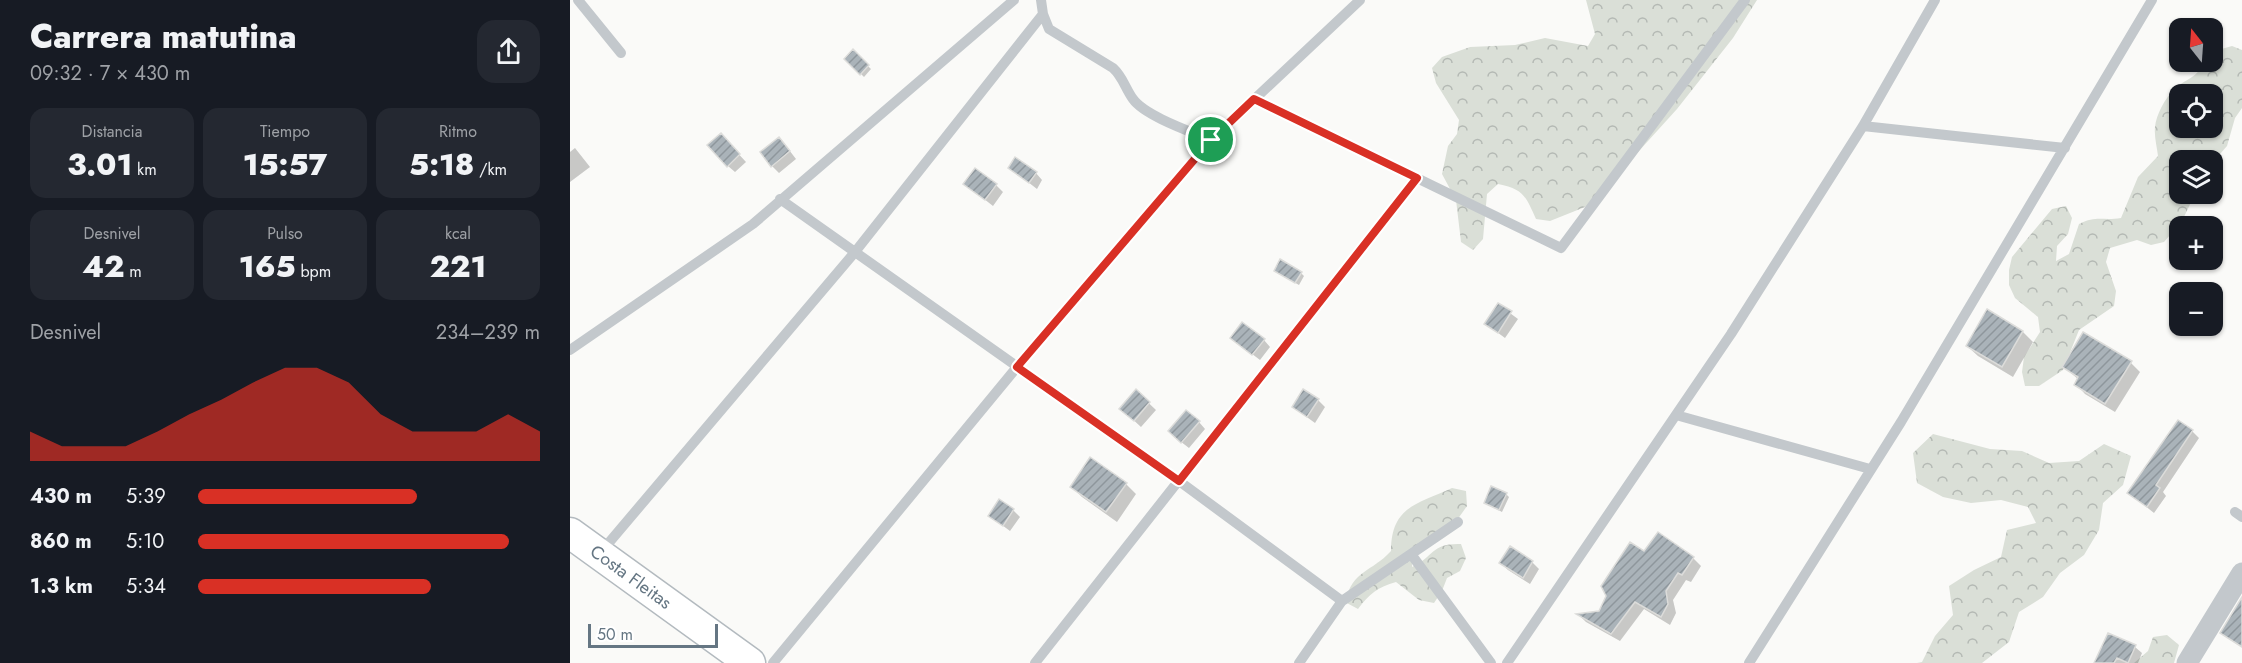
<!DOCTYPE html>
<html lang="es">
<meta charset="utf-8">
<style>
body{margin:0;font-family:Jost,sans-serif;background:#242831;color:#f1f3f6;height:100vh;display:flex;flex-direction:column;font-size:22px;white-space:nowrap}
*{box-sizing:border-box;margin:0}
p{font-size:20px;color:#9ea1a6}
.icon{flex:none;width:33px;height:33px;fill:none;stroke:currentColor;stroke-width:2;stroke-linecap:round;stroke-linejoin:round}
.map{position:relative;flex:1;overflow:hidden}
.drawer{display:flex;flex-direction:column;background:#171b24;width:570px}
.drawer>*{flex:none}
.needle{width:39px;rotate:343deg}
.fabs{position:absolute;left:1599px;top:18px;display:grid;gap:12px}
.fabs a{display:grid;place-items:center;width:54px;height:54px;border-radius:12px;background:#171b24;box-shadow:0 2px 4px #0004;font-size:30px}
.scale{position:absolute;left:18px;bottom:15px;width:130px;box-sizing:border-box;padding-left:6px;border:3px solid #657683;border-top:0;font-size:16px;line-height:21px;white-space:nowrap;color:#657683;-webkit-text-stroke:4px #fff;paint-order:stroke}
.pin{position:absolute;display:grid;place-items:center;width:51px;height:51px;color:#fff;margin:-26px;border:3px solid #fff;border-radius:50%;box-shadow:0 2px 6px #0007}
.round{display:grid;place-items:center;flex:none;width:63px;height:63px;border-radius:18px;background:#242831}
.headline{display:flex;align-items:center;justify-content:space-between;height:102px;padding:0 30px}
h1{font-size:33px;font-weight:800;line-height:45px}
.stats{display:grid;grid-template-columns:repeat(3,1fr);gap:9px;height:102px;padding:6px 30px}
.stats div{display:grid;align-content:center;border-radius:15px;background:#242831;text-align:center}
.stats b{font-size:30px;font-weight:800}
.stats small{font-size:16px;font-weight:400}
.stats p{font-size:16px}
.chart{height:168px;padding:12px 30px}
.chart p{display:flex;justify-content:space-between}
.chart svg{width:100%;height:108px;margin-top:6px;fill:#d93025;opacity:.7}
ul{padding:0 30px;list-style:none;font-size:20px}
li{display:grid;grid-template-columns:96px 72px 1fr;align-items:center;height:45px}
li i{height:15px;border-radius:8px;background:#d93025}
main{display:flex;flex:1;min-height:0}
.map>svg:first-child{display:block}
.forest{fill:url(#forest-crowns);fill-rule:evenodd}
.shadow{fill:#0003}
.building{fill:url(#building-hatch);stroke:#dcdcda;stroke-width:1.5}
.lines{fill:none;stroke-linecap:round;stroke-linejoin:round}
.secondary-casing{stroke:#b3babf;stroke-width:33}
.service{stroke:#c3c8cc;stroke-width:10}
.minor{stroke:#c3c8cc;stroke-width:21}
.secondary{stroke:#fff;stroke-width:30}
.route-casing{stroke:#fff;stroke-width:12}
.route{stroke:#d93025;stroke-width:8}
.labels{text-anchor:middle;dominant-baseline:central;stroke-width:6;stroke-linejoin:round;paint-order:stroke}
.street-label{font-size:18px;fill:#657683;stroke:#fff}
</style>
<main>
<section class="drawer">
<div class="headline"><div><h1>Carrera matutina</h1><p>09:32 · 7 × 430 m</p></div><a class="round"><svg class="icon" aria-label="share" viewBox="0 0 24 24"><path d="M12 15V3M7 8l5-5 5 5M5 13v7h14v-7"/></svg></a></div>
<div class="stats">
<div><p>Distancia</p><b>3.01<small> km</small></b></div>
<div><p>Tiempo</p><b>15:57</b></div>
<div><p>Ritmo</p><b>5:18<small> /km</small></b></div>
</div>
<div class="stats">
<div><p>Desnivel</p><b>42<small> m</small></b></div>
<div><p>Pulso</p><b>165<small> bpm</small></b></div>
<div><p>kcal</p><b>221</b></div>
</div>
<div class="chart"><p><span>Desnivel</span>234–239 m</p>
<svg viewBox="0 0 160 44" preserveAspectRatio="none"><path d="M0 44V32L10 38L20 38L30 38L40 32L50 25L60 19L70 12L80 6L90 6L100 12L110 25L120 32L130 32L140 32L150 25L160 32V44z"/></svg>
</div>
<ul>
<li><b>430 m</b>5:39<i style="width:64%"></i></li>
<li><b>860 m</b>5:10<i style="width:91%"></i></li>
<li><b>1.3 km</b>5:34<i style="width:68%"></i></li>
</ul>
</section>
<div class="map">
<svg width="1672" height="663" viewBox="0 0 1672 663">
<defs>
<pattern id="forest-crowns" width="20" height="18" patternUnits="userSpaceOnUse" patternTransform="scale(1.5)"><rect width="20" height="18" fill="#dadfd7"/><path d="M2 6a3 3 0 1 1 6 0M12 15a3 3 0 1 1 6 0" fill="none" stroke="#b4b9b4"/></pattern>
<pattern id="building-hatch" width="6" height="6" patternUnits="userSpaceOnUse" patternTransform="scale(1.5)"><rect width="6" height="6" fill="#aab3b9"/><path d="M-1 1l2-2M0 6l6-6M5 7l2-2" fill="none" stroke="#8e969c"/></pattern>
</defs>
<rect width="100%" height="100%" fill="#fafaf8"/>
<path class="forest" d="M1016 0H1187L1163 38 1107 109 1020 205 980 221 966 219C956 197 954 189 928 184L917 194 913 239 903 250 891 242 886 200 872 174 878 146 887 134 889 120 866 83 862 68 872 57 900 47 945 45 975 38 1018 46 1025 34Z
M1662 46 1672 50V108L1665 118 1657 146 1643 162 1610 160V194H1625L1612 221 1594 242 1581 245 1567 240 1540 248 1536 262 1546 291 1544 306 1509 330 1493 370 1469 386H1455L1452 372 1454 357 1470 332 1468 317 1445 298 1439 285V270L1442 257 1482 209 1496 206 1502 218 1498 234 1487 246 1486 261 1499 254 1509 224C1527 215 1532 221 1551 218L1568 177 1588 156C1587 147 1584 136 1585 127 1586 115 1595 98 1604 90 1617 77 1624 81 1635 62H1642L1643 54 1648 50ZM1610 94H1642V128H1610Z
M1363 434 1420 449 1452 451 1479 463 1509 461 1534 444 1561 456 1553 485 1533 503 1529 530 1514 555 1490 573 1473 597 1449 612 1439 642 1412 663H1347L1352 662 1365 636 1383 615 1379 586 1404 570 1431 557 1437 530 1466 523 1458 507 1431 500 1401 503 1373 497 1347 483 1343 453Z
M882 488 896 491 897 506 880 530 843 553 842 567C865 556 861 543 891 544L896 558 890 571 877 578 872 591 864 603 849 600 826 582C808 587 799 594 788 609L775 602C783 569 801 573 821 551 821 506 848 504 882 488Z
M1597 635 1609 645 1604 663H1564L1578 651 1583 637Z"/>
<path class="shadow" d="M283 52 301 69 294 77 276 59Z
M151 135 176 162 165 172 158 166Z
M216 146 226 159 209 173 202 166Z
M5 148 20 167 0 182V152Z
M440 168 466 173 472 180 467 189Z
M395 184 426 185 433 192 423 206Z
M708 273H731L734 276 729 285Z
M929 305 948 319 935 338 916 324Z
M1453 332 1463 342 1443 377 1408 356 1397 346Z
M694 340 700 347 690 360 669 344Z
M1561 363 1570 372 1545 412 1515 394 1506 384 1509 380 1494 367Z
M566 391 586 410 571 427 558 415Z
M748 400 755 407 745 423 723 407Z
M629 422 635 429 619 448 606 438Z
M1622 431 1629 438 1593 492 1596 496 1584 513 1559 493Z
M556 484 566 494 547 522 512 497 502 487Z
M936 494 939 497 932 512 915 503Z
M443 510 450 517 440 531 420 516Z
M1074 553 1123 558 1131 566 1121 582 1116 580 1103 600 1106 613 1100 625 1074 609 1050 641 1016 622 1009 615 1030 612Z
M962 562 969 569 960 584 938 570 931 563Z
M1539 635 1565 647 1572 653 1568 663H1530Z"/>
<path class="building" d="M283 49 299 65 290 75 274 59Z
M151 133 170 154 157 167 137 145Z
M209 137 220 151 201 167 190 152Z
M445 157 467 172 459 183 438 168Z
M405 168 427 184 415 200 393 184Z
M710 259 732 272 725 283 704 271Z
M928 303 942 311 928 333 914 324Z
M1417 309 1453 331 1432 367 1396 346Z
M672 322 695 339 682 355 660 338Z
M1513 332 1562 361 1535 404 1504 385 1508 377 1492 367Z
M566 389 580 402 564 421 549 409Z
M733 389 749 399 737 417 722 407Z
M616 410 630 421 611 443 598 431Z
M1608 420 1623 430 1586 485 1590 488 1577 507 1557 493Z
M520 457 557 483 536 512 500 487Z
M921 486 937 493 929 510 914 503Z
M429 499 444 509 433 526 418 516Z
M1088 532 1124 557 1112 575 1108 573 1096 591 1098 604 1091 617 1065 602 1041 634 1006 614 1029 611 1036 596 1031 586 1060 542 1074 551Z
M940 546 963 561 953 578 929 563Z
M1672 597V647L1650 633Z
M1538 633 1566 645 1558 663 1547 658 1544 663H1524Z"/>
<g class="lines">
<g class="secondary-casing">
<g id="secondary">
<path id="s1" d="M0 533 180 663"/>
</g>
</g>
<path class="service" d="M8 0 51 53
M471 0 473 14 479 29 543 68C553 77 555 88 563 99 575 116 622 132 641 140
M684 99 991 248 1175 0
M1293 126 1495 148
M210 199 609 481 772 601
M0 350 183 224 444 0
M1106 415 1300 469
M1665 512 1672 517
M31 552 285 252 473 14
M841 554 921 663
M203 663 447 367 641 140 790 0
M465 663 847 178
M729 663 772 601 888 522
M937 663 1161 334 1293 126 1365 0
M1179 663 1331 422 1582 0"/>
<path class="minor" d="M1617 663 1672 573"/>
<use href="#secondary" class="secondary"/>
</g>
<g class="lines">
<g class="route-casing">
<path id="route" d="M684 99 847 178 609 481 447 367 641 140Z"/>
</g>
<use href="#route" class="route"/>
</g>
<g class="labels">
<g class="street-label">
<text stroke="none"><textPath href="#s1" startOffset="75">Costa Fleitas</textPath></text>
</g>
</g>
</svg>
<div class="fabs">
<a><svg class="needle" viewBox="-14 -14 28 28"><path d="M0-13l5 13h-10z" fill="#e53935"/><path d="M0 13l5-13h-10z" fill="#9ea1a6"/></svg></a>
<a><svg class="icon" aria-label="locate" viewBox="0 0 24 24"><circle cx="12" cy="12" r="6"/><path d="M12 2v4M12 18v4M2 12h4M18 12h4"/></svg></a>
<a><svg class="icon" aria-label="layers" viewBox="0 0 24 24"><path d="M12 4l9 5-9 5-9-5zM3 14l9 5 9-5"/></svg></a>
<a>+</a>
<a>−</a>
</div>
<div class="scale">50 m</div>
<div class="pin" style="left:641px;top:140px;background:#1e9e55"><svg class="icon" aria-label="arrive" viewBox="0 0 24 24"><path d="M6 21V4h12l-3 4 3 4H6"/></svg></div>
</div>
</main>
